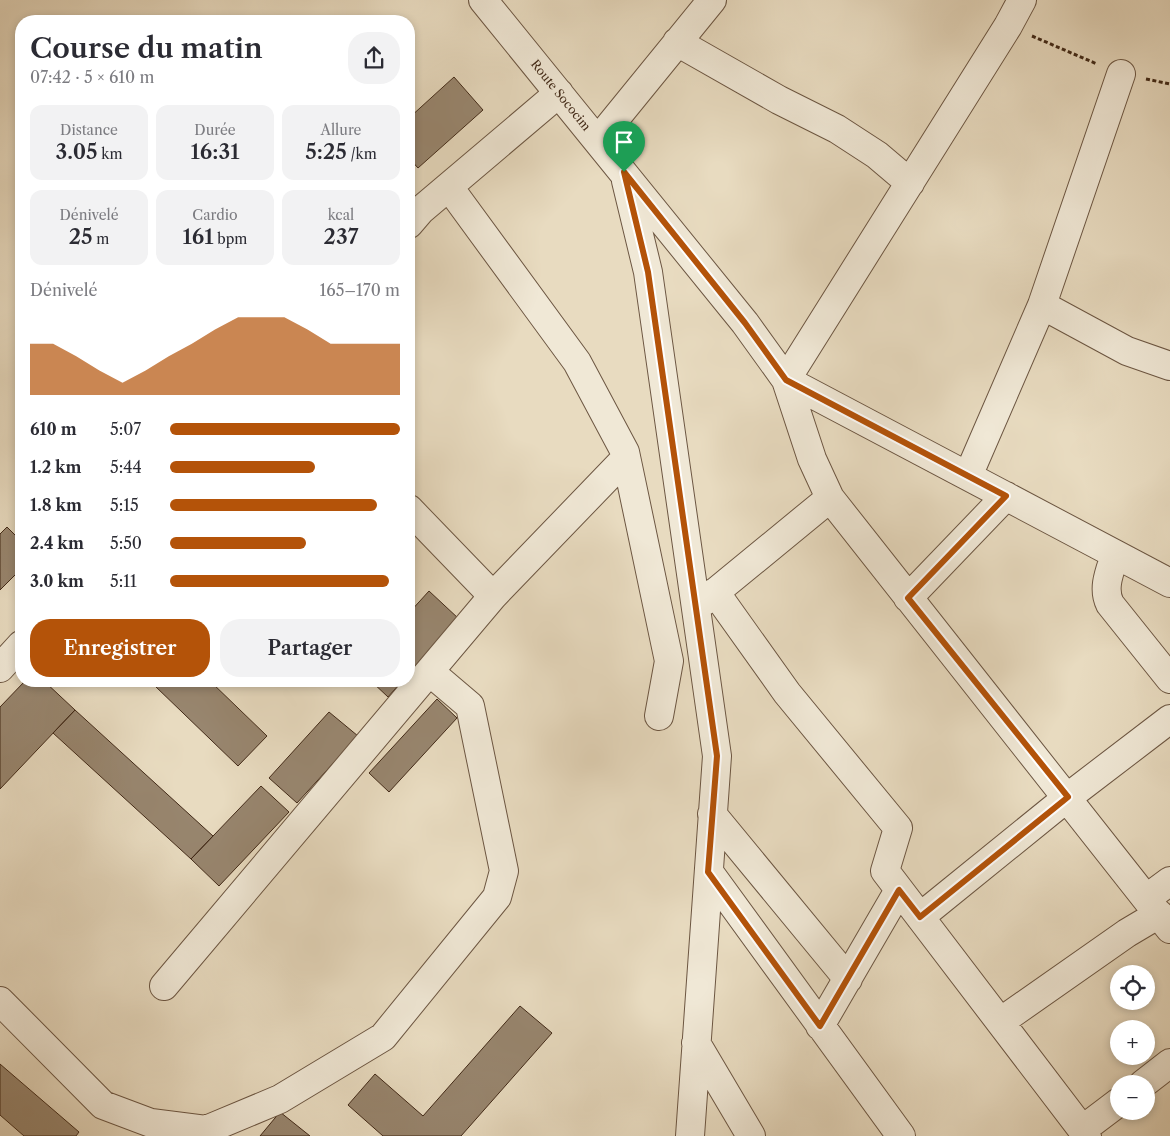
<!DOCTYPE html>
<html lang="fr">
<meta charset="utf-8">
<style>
body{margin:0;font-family:"Libre Caslon Text",serif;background:#f2f2f3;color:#2b2b33;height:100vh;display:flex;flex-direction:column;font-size:19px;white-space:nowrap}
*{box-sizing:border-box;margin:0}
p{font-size:16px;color:#7c7c81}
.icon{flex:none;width:28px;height:28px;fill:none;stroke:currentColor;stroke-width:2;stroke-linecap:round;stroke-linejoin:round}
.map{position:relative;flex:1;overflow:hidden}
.side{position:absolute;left:15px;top:15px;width:400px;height:672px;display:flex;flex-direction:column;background:#fff;border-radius:20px;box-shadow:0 2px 8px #0003}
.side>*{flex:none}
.controls{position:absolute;left:1110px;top:965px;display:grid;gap:10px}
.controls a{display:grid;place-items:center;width:45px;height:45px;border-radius:50%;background:#fff;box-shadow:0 2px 8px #0003;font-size:25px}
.pin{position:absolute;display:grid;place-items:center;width:42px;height:42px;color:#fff;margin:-51px -21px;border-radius:50% 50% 50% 0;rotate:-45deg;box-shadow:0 0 5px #0007}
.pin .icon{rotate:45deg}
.round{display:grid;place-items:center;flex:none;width:52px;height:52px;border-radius:20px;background:#f2f2f3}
.summary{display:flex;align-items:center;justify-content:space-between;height:85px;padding:0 15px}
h1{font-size:28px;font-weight:600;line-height:38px}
.stats{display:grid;grid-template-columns:repeat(3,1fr);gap:8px;height:85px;padding:5px 15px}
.stats div{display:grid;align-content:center;border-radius:12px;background:#f2f2f3;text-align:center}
.stats b{font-size:21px;font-weight:600}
.stats small{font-size:14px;font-weight:400}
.stats p{font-size:14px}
.chart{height:140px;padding:10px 15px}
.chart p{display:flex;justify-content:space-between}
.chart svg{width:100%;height:90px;margin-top:5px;fill:#b45309;opacity:.7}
.primary-button{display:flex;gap:10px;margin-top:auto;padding:10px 15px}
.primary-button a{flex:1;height:58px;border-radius:20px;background:#b45309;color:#fff;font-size:20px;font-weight:600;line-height:58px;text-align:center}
.primary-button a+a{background:#f2f2f3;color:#2b2b33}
ul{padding:0 15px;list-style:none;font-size:16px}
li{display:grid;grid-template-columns:80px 60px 1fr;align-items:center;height:38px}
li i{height:12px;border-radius:6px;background:#b45309}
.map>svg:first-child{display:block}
.building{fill:#98866f;stroke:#422a18}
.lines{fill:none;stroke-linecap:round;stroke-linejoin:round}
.minor-casing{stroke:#6c5642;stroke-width:30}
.path{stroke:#422a18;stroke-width:3;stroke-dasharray:4 2.5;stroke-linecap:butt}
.minor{stroke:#f0e8d6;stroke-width:28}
.route-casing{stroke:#fff;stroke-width:10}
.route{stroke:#b45309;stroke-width:6}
.labels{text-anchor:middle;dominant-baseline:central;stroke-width:4.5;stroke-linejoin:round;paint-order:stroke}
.street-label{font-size:12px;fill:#422a18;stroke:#f0e8d6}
</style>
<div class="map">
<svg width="1170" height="1136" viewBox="0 0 1170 1136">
<rect width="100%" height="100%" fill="#e8dbc0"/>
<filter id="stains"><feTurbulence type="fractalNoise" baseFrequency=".004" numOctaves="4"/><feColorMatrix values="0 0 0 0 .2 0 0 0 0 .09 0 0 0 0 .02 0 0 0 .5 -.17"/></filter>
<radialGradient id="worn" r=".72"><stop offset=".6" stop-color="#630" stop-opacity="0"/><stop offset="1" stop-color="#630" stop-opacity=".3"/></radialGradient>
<path class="building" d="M454 77 483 110 418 168 409 158V118Z
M7 527 21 541V569L0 590V534Z
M429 591 459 619 409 674V613Z
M25 681H44L75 710 0 789V707Z
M160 681H210L267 736 238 766 155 686Z
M371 681H402L388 697Z
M437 699 457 718 389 792 369 773Z
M75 710 213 836 191 859 53 733Z
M329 712 358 736 297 803 269 778Z
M261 786 289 812 219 886 191 859Z
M520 1006 552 1033 461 1136H383L348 1105 375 1074 423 1116Z
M0 1064 79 1132 76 1136H24L0 1115Z
M280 1112 310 1136H260Z"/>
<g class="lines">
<g class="minor-casing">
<path id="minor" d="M483 0 745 323 786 380 812 459 830 498 1170 929
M677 42 779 100 837 129 877 155 910 183
M598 140 712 0
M626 181 648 272 717 756 690 1136
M449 187 577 362 625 452 669 661 659 716
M409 224 421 210 559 93
M1042 305 1127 351 1170 366
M786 380 1008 26 1022 0
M786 380 1170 583
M968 476 1042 305 1121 74
M409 509 493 596
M1115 555C1110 571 1102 588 1110 604L1170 679
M715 592 787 693 898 828 885 871 1087 1136
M908 598 1006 496
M702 603 830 498
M0 668 21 645
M712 814 848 979
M709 872 901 1136
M1147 898 1170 881
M920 917 1068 797 1170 719
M164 986 493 596 626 458
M0 1001 103 1105 151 1123 206 1130 280 1099 383 1037 497 897 504 871 470 706 430 672
M1000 1022 1127 933 1159 914
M820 1026 899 890
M696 1043 751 1136
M1143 1084 1170 1063
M1082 1130 1119 1102"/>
</g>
<path class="path" d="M1032 36 1097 64
M1146 79 1170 84"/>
<use href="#minor" class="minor"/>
</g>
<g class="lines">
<g class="route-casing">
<path id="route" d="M624 172 745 323 786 380 1006 496 908 598 1068 797 920 917 899 890 820 1026 708 872 717 756 648 272Z"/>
</g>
<use href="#route" class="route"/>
</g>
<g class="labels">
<g class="street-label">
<text transform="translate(561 95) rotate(51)">Route Sococim</text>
</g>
</g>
<rect width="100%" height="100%" filter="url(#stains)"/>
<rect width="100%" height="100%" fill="url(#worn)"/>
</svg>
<div class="controls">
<a><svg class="icon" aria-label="locate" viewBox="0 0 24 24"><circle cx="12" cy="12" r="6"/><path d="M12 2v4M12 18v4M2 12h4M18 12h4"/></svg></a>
<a>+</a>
<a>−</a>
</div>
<div class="pin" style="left:624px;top:172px;background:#1e9e55"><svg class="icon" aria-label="arrive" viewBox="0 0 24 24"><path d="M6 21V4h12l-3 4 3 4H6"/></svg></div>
<section class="side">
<div class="summary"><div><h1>Course du matin</h1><p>07:42 · 5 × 610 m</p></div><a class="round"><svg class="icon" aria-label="share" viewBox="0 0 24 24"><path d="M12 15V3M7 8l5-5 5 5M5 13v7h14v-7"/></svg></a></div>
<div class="stats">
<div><p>Distance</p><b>3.05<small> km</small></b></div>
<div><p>Durée</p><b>16:31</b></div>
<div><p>Allure</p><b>5:25<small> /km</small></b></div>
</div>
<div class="stats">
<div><p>Dénivelé</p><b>25<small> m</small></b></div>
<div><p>Cardio</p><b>161<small> bpm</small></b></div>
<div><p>kcal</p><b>237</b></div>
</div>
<div class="chart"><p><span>Dénivelé</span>165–170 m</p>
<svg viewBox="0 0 160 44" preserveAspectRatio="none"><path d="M0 44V19L10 19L20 25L30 32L40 38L50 32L60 25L70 19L80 12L90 6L100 6L110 6L120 12L130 19L140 19L150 19L160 19V44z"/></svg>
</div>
<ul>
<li><b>610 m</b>5:07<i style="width:100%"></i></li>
<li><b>1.2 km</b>5:44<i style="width:63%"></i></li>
<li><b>1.8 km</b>5:15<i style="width:90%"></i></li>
<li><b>2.4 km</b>5:50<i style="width:59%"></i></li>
<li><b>3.0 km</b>5:11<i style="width:95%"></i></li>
</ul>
<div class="primary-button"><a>Enregistrer</a><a>Partager</a></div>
</section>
</div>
